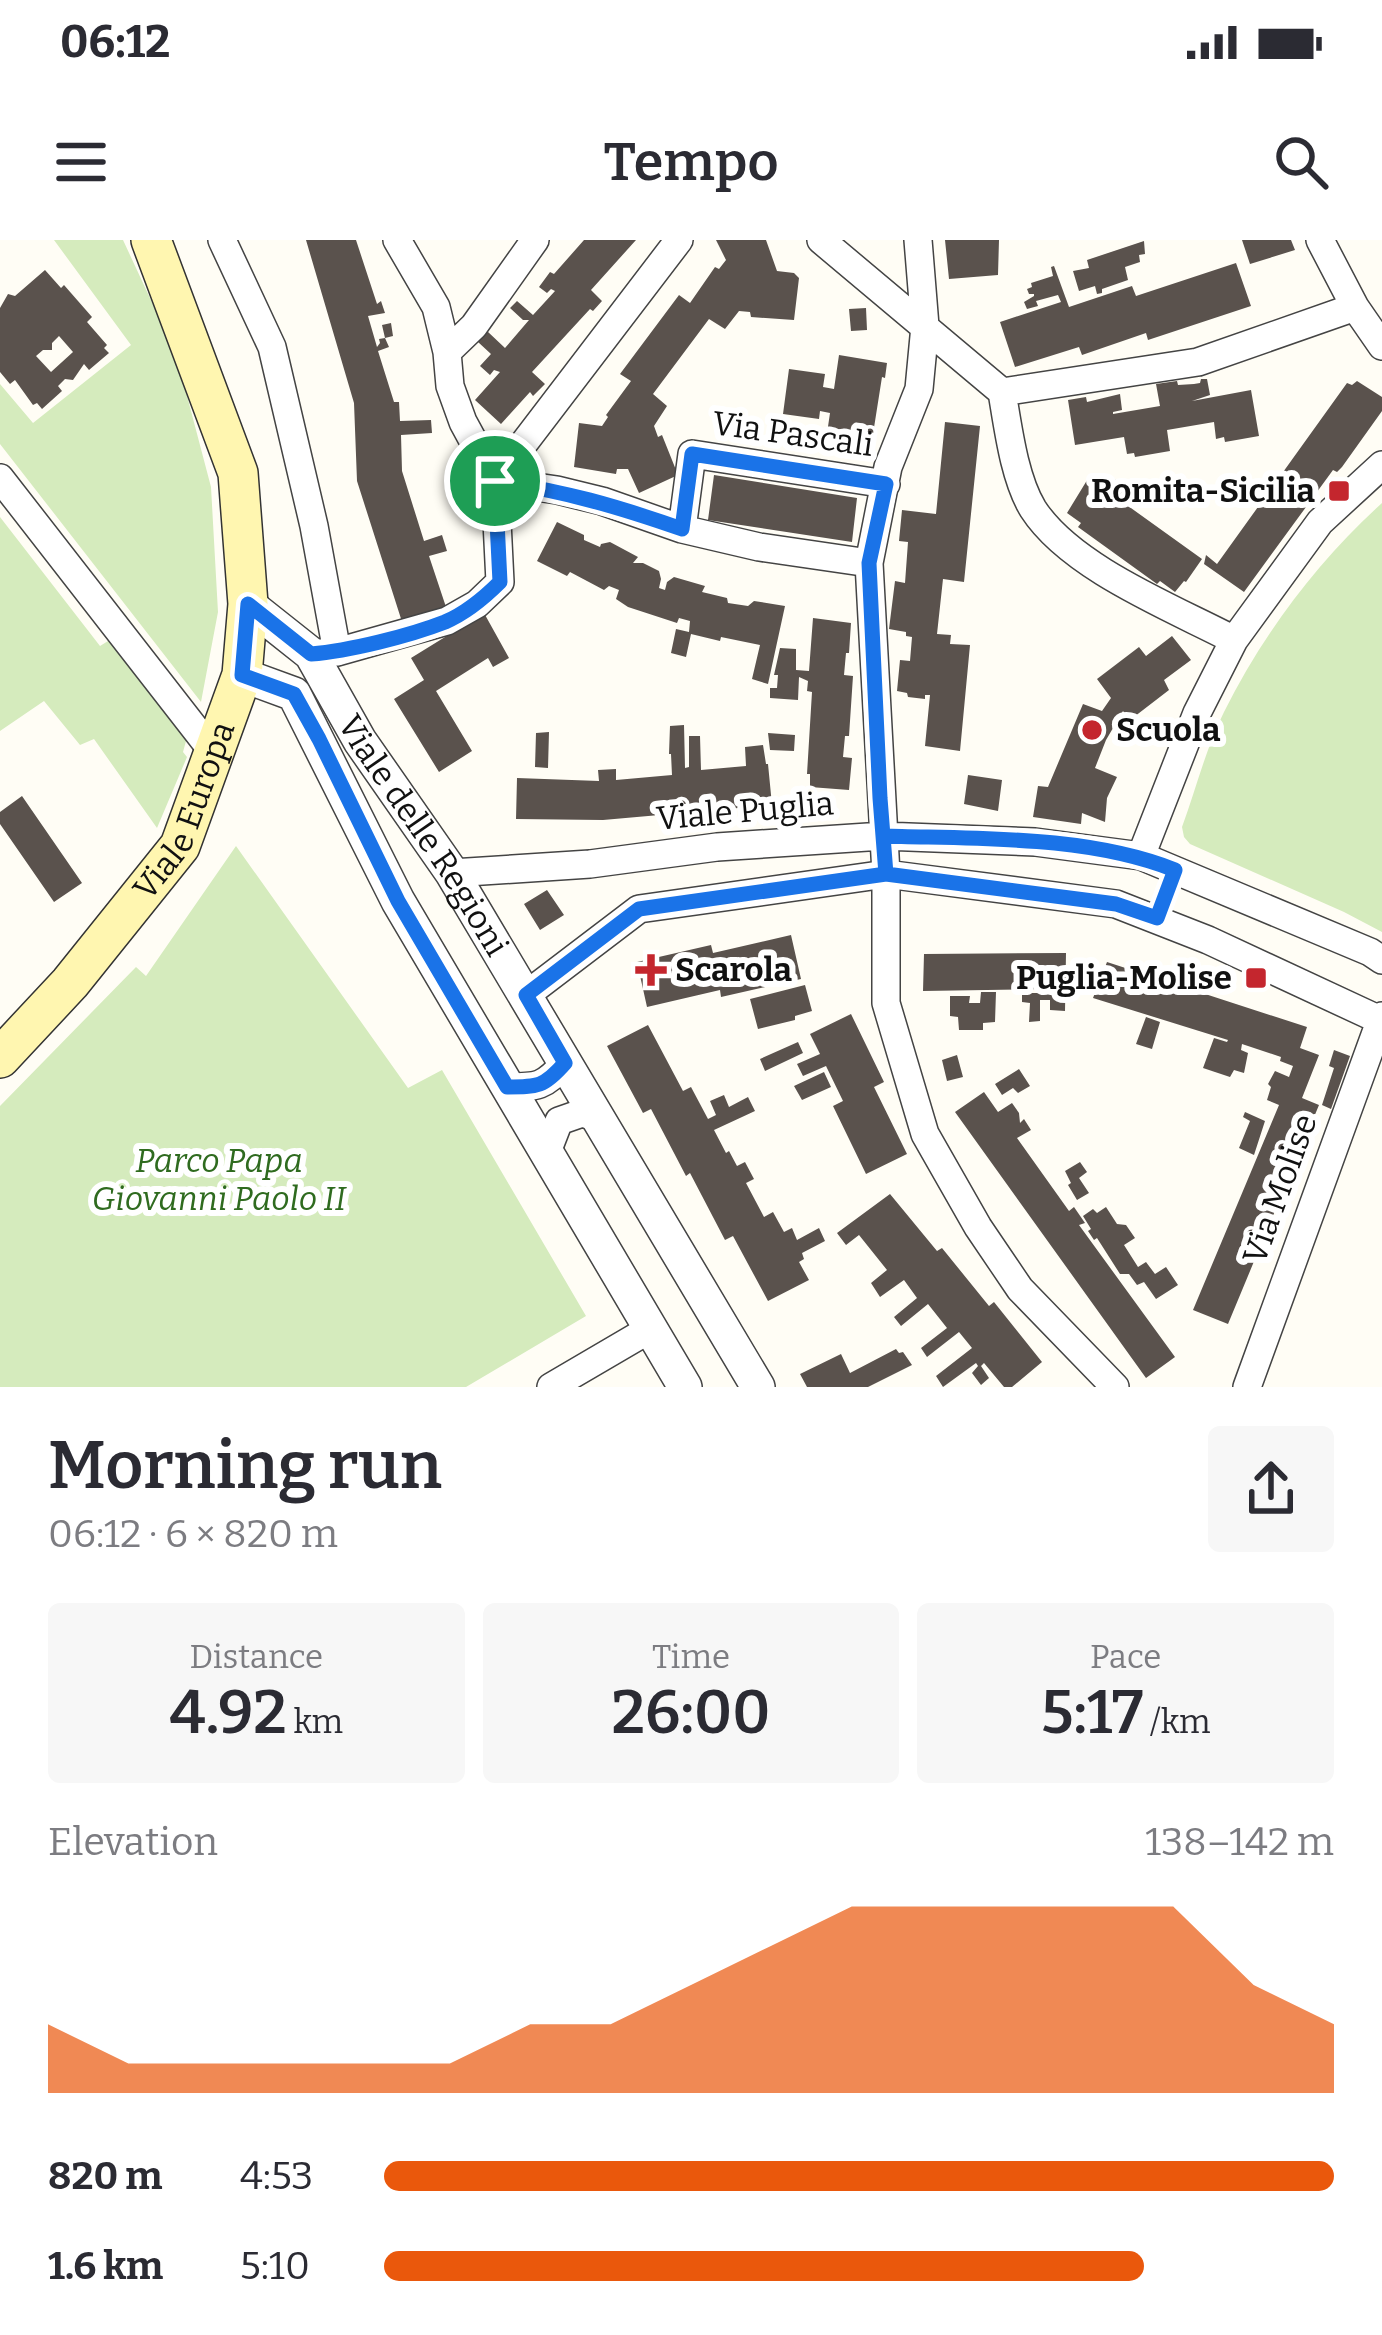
<!DOCTYPE html>
<meta charset="utf-8">
<style>
body{margin:0;font-family:Bitter,serif;background:#f7f7f7;color:#2b2b33;height:100vh;display:flex;flex-direction:column;font-size:45px;white-space:nowrap}
*{box-sizing:border-box;margin:0}
p{font-size:39px;color:#7c7c81}
.icon{flex:none;width:66px;height:66px;fill:none;stroke:currentColor;stroke-width:2;stroke-linecap:round;stroke-linejoin:round}
.map{position:relative;height:1147px;overflow:hidden}
.drawer{display:flex;flex-direction:column;background:#fff;flex:1}
.drawer>*{flex:none}
.pin{position:absolute;display:grid;place-items:center;width:102px;height:102px;color:#fff;margin:-51px;border:6px solid #fff;border-radius:50%;box-shadow:0 3px 12px #0007}
.round{display:grid;place-items:center;flex:none;width:126px;height:126px;border-radius:12px;background:#f7f7f7}
.headline{display:flex;align-items:center;justify-content:space-between;height:204px;padding:0 48px}
h1{font-size:66px;font-weight:600;line-height:90px}
.stats{display:grid;grid-template-columns:repeat(3,1fr);gap:18px;height:204px;padding:12px 48px}
.stats div{display:grid;align-content:center;border-radius:12px;background:#f7f7f7;text-align:center}
.stats b{font-size:60px;font-weight:600}
.stats small{font-size:33px;font-weight:400}
.stats p{font-size:33px}
.chart{height:336px;padding:24px 48px}
.chart p{display:flex;justify-content:space-between}
.chart svg{width:100%;height:216px;margin-top:12px;fill:#ea580c;opacity:.7}
ul{padding:0 48px;list-style:none;font-size:39px}
li{display:grid;grid-template-columns:192px 144px 1fr;align-items:center;height:90px}
li i{height:30px;border-radius:15px;background:#ea580c}
.status{display:flex;justify-content:space-between;align-items:center;height:84px;padding:0 60px;background:#fff;direction:ltr}
.status svg{height:33px;fill:currentColor}
header{display:flex;justify-content:space-between;align-items:center;height:156px;padding:0 48px;background:#fff;font-size:54px;font-weight:600}
.map>svg:first-child{display:block}
.green{fill:#d5ebbd}
.building{fill:#5a524d;fill-rule:evenodd}
.lines{fill:none;stroke-linecap:round;stroke-linejoin:round}
.minor-casing{stroke:#444;stroke-width:30}
.tertiary-casing{stroke:#444;stroke-width:36}
.secondary-casing{stroke:#333;stroke-width:42}
.minor{stroke:#fff;stroke-width:27}
.tertiary{stroke:#fff;stroke-width:33}
.secondary{stroke:#fff6b0;stroke-width:39}
.route-casing{stroke:#fff;stroke-width:24}
.route{stroke:#1a73e8;stroke-width:15}
.poi-dot{fill:#c4262e;stroke:#fff;stroke-width:4.5}
.labels{text-anchor:middle;dominant-baseline:central;stroke-width:12;stroke-linejoin:round;paint-order:stroke}
.street-label{font-size:33px;fill:#111;stroke:#fff}
.poi-label{font-size:33px;font-weight:bold;fill:#111;stroke:#fff;text-anchor:end}
.park-label{font-size:33px;font-style:italic;fill:#2f6b1f;stroke:#fff}
</style>
<div class="status"><b>06:12</b><svg viewBox="0 0 49 12"><path d="M0 12V9h3v3zM5 12V6h3v6zM10 12V3h3v9zM15 12V0h3v12zM26 1h20v11H26zM47 4h2v5h-2z"/></svg></div>
<header><svg class="icon" aria-label="menu" viewBox="0 0 24 24"><path d="M4 6h16M4 12h16M4 18h16"/></svg>Tempo<svg class="icon" aria-label="search" viewBox="0 0 24 24"><circle cx="10" cy="10" r="6"/><path d="M15 15l6 6"/></svg></header>
<div class="map">
<svg width="1382" height="1147" viewBox="0 0 1382 1147">
<rect width="100%" height="100%" fill="#fffdf5"/>
<path class="green" d="M54 0H123L176 114 211 247 218 372 201 462 0 204V144L33 183 131 105Z
M1382 263V692L1344 672 1190 604 1184 597 1182 587C1196 549 1206 508 1224 472 1262 395 1318 321 1382 263Z
M0 277 100 406 121 393 191 483 183 512 187 517 157 588 94 499 80 505 44 461 0 491Z
M236 606 408 848 442 830 586 1076 466 1147H0V866L136 727 146 736Z"/>
<path class="building" d="M306 0H356L377 64 381 61 385 73 368 76 377 107 380 103 379 99 385 98 382 85 391 83 393 96 385 98 389 107 378 111 394 162H399L400 181 431 180 432 193 401 195 402 231 424 301 442 295 447 311 429 316 447 370 403 385 357 241 354 163Z
M584 0H636L591 50 602 61 593 71 590 69 532 132 545 144 533 156 530 152 501 184 475 160 500 132 494 130 490 135 480 126 491 114 478 102 487 91 505 108 529 80H523L510 68 517 61 533 75 555 51 551 49 547 53 539 47 550 32 554 34Z
M716 0H766L777 31 794 33 799 38 794 80 751 77 750 72 739 71 725 89 709 79 653 154 667 166 654 186 658 197 662 195 678 235 639 253 628 229H617L616 234 574 227 579 183 602 186 608 177 606 175 631 141 620 134 679 55 690 63 715 27 719 29 726 20Z
M945 0H999L998 35 949 39Z
M1242 0H1291L1295 10 1250 24Z
M1144 1 1145 14 1139 15 1140 22 1125 27 1128 40 1102 49V53L1097 54 1095 46 1079 51 1073 31 1089 28 1087 20Z
M1236 23 1251 66 1148 100 1146 93 1082 115 1079 107 1015 127 1000 82 1061 62 1058 55 1036 61 1038 66 1027 69 1024 62 1034 56V54H1029L1027 49 1032 47 1031 43 1053 36 1051 27 1054 26 1069 67 1132 46 1136 56Z
M45 30 61 48 64 45 92 77 87 82 107 105 104 108 109 113 89 130 84 124 73 140 65 139 58 146 62 151 42 169 37 163 33 165 15 140 10 144 0 132V68L8 54 15 56ZM59 96 73 112 51 132 36 116 43 110H52V103Z
M866 68 867 90 851 91 849 69Z
M839 115 887 123 885 138 882 137 873 194 876 195 873 214 825 207 830 173 820 171 819 179 783 174 789 129 825 134 823 147 834 149Z
M1201 139H1207L1210 155 1192 161 1251 150 1259 196 1225 202 1224 197 1216 199 1214 182 1167 190 1170 211 1135 217 1134 213 1127 214 1124 197 1075 205 1068 160 1086 157 1087 162 1120 154 1122 170 1113 172V174L1160 166 1156 144 1177 141 1178 145 1194 144 1200 143Z
M1357 141 1382 157V171L1342 227 1337 232 1333 230 1244 352 1204 324 1206 315 1217 324 1347 143 1352 145Z
M945 182 980 186 964 342 943 339 937 394 951 395 950 404 970 405 960 511 925 506 930 455H925V459L908 457 907 453 897 451 900 420 910 421 912 397 906 396V392L889 389 895 341 905 343 908 302 899 301 902 270 936 274Z
M714 235 857 258 852 302 708 280Z
M1089 237 1105 249 1113 238 1126 247 1117 258 1202 319 1186 342 1184 341 1175 352 1160 341 1157 344 1078 287 1081 283 1067 273Z
M557 282 584 295V300L600 307 601 304 610 302 638 317 633 323H643L659 331 661 339 659 348 665 350 667 342 674 337 705 346 702 352 727 358 728 363 748 366 754 361 785 366 768 444 752 439 760 405 721 397 720 401 691 394 686 417 671 413 676 389 689 392 690 381 679 378 677 383 628 367 616 359 619 350 609 346 604 350 570 332 567 336 537 321Z
M484 373 509 418 493 427 488 418 436 451 472 511 439 532 394 459 424 440 411 418Z
M813 378 851 383 849 413H846L844 435 853 436 849 496H845L843 517 852 518 849 550 810 547V534H807L812 452 807 451 808 441 799 437 798 460 770 458V448H777L778 435H774L780 408 796 409V430L809 431Z
M1172 396 1191 420 1164 440 1169 450 1130 480 1123 471 1106 500 1095 528 1117 537 1107 558 1105 582 1082 573 1081 584 1033 577 1038 546 1048 547 1083 464 1102 471 1111 458 1097 439 1139 407 1146 416Z
M684 485 685 528 689 527V496H700L701 530 746 526 745 507 763 505 766 524H768L772 565 603 580 516 579 517 538 599 541 598 530 616 529V540L672 535 671 514H669L670 486Z
M549 492 548 528 535 527 536 493Z
M768 493 795 495 794 511 770 510Z
M968 535 1002 540 998 571 964 564Z
M22 556 82 643 54 662 0 584V572Z
M547 650 564 675 540 690 524 664Z
M791 695 801 739 721 757 720 750 647 767 637 722 711 705 713 713Z
M1066 713 1065 771 1050 770V760H1040V781L1029 782 1030 763 1022 762V753H1049V749L923 751 924 714Z
M1107 722 1307 787 1300 808 1319 815 1302 858 1319 865 1228 1084 1193 1070 1279 865 1267 860 1271 847 1268 844 1275 831 1289 837 1293 826 1280 821 1281 817 1242 804 1241 810 1248 813 1244 833 1234 830 1230 837 1203 828 1214 798 1227 802 1228 800 1093 758Z
M805 745 812 771 795 776V780L758 789 750 759Z
M981 752H996L995 782 983 783V790H959L958 777 950 776V756H970L969 763H980Z
M851 774 884 842 874 847 907 914 866 934 833 866 843 861 826 826 803 836 797 824 820 814 810 794Z
M1146 777 1160 782 1152 809 1136 804Z
M648 785 683 851 691 847 708 879 716 875 710 861 724 855 729 867 748 857 755 871 714 890 726 913 729 911 737 926 745 922 754 939 746 943 764 977 773 972 784 992 792 988 797 1000 819 988 825 1001 802 1013 804 1019 799 1022 809 1040 768 1061 733 996 725 1000 690 933 686 936 651 869 643 873 607 806Z
M798 802 803 813 765 831 760 819Z
M1334 810 1350 816 1331 869 1322 865 1334 828 1329 826Z
M957 815 963 837 947 841 942 820Z
M1019 829 1030 846 1018 853 1013 848 1002 855 995 844Z
M824 832 831 847 802 860 794 846Z
M984 852 998 872 1012 863 1019 873 1020 883 1024 879 1031 890 1017 898 1069 971 1074 967 1085 983 1079 985 1175 1117 1146 1138 955 872Z
M1245 872 1265 881 1254 915 1239 908 1250 881 1243 877Z
M1080 922 1087 932 1079 938 1089 953 1077 960 1068 945 1071 943 1065 931Z
M890 954 937 1011 942 1008 989 1066 994 1062 1042 1122 1012 1147H1004L984 1123 981 1126 989 1138 981 1145 972 1133 978 1126 976 1123 943 1147 936 1136 972 1108 959 1092 927 1117 921 1108 947 1088 928 1064 901 1086 894 1077 917 1058 904 1040 880 1057 871 1043 887 1030 859 995 846 1005 837 993Z
M1106 967 1117 984 1126 985 1135 998 1124 1005 1138 1027 1146 1022 1155 1034 1166 1027 1178 1045 1156 1059 1144 1042 1137 1045 1129 1034H1120L1097 998 1094 1000 1088 991 1091 989 1083 976 1093 969 1097 973Z
M896 1109 899 1113 903 1112 912 1125 868 1147H807L800 1134 841 1114 850 1133Z"/>
<g class="lines">
<g class="minor-casing">
<path id="minor" d="M222 0 272 107 314 286 337 412 321 413
M679 0 495 241 557 250 602 261 682 289 759 307 869 323
M821 0 1002 152C1008 187 1014 238 1033 269 1071 328 1173 368 1234 400
M918 0 925 86 919 149 888 227 869 323 886 634V763L925 894 978 987 1020 1049 1115 1147
M1320 0 1355 67 1382 106
M447 112 474 86 535 0
M1002 152 1198 122 1355 67
M0 238 214 513
M682 289 692 214 886 244
M337 412 447 381 477 364 500 342 495 241 463 182 450 146 447 112 436 67 397 0
M1141 616 1197 473 1234 400 1320 282 1382 225
M452 633 590 624 717 607 883 596 1035 602 1141 616 1370 712 1382 720
M526 755 639 669 886 634 1116 664 1208 700 1382 781
M507 847C538 847 544 847 565 823
M547 912 559 881 582 873 601 879
M551 1147 650 1089
M1247 1147 1382 776"/>
</g>
<g class="tertiary-casing">
<g id="tertiary">
<path id="s1" d="M248 364 311 414 360 501 452 633 758 1147"/>
<path d="M242 435 294 454 398 661 685 1147"/>
</g>
</g>
<g class="secondary-casing">
<g id="secondary">
<path id="s2" d="M0 818 70 743 180 606 242 435 248 364 238 233 151 0"/>
</g>
</g>
<use href="#minor" class="minor"/>
<use href="#tertiary" class="tertiary"/>
<use href="#secondary" class="secondary"/>
</g>
<g class="lines">
<g class="route-casing">
<path id="route" d="M495 241 500 342C484 358 466 373 445 382 409 396 349 411 311 414L248 364 242 435 294 454 319 499 398 661 507 847C538 847 544 847 565 823L526 755 639 669 886 634 883 596C977 599 1087 595 1175 630L1157 678 1116 664 886 634 880 558 869 323 886 244 692 214 682 289C616 266 564 251 495 241"/>
</g>
<use href="#route" class="route"/>
</g>
<g class="poi-dot">
<rect x="1327" y="239" width="24" height="24" rx="6"/>
<circle cx="1092" cy="490" r="12"/>
<path d="M645 712h12v12h12v12h-12v12h-12v-12h-12v-12h12z"/>
<rect x="1244" y="726" width="24" height="24" rx="6"/>
</g>
<g class="labels">
<g class="street-label">
<text transform="translate(793 194) rotate(8)">Via Pascali</text>
<text stroke="none"><textPath href="#s2" startOffset="312">Viale Europa</textPath></text>
<text transform="translate(745 571) rotate(-5)">Viale Puglia</text>
<text stroke="none"><textPath href="#s1" startOffset="294">Viale delle Regioni</textPath></text>
<text transform="translate(1280 949) rotate(-70)">Via Molise</text>
</g>
<g class="poi-label">
<text x="1315" y="251">Romita-Sicilia</text>
<text x="1116" y="490" text-anchor="start">Scuola</text>
<text x="675" y="730" text-anchor="start">Scarola</text>
<text x="1232" y="738">Puglia-Molise</text>
</g>
<g class="park-label">
<text x="219" y="921">Parco Papa<tspan x="219" dy="38">Giovanni Paolo II</tspan></text>
</g>
</g>
</svg>
<div class="pin" style="left:495px;top:241px;background:#1e9e55"><svg class="icon" aria-label="arrive" viewBox="0 0 24 24"><path d="M6 21V4h12l-3 4 3 4H6"/></svg></div>
</div>
<section class="drawer">
<div class="headline"><div><h1>Morning run</h1><p>06:12 · 6 × 820 m</p></div><a class="round"><svg class="icon" aria-label="share" viewBox="0 0 24 24"><path d="M12 15V3M7 8l5-5 5 5M5 13v7h14v-7"/></svg></a></div>
<div class="stats">
<div><p>Distance</p><b>4.92<small> km</small></b></div>
<div><p>Time</p><b>26:00</b></div>
<div><p>Pace</p><b>5:17<small> /km</small></b></div>
</div>
<div class="chart"><p><span>Elevation</span>138–142 m</p>
<svg viewBox="0 0 160 44" preserveAspectRatio="none"><path d="M0 44V30L10 38L20 38L30 38L40 38L50 38L60 30L70 30L80 22L90 14L100 6L110 6L120 6L130 6L140 6L150 22L160 30V44z"/></svg>
</div>
<ul>
<li><b>820 m</b>4:53<i style="width:100%"></i></li>
<li><b>1.6 km</b>5:10<i style="width:80%"></i></li>
</ul>
</section>
